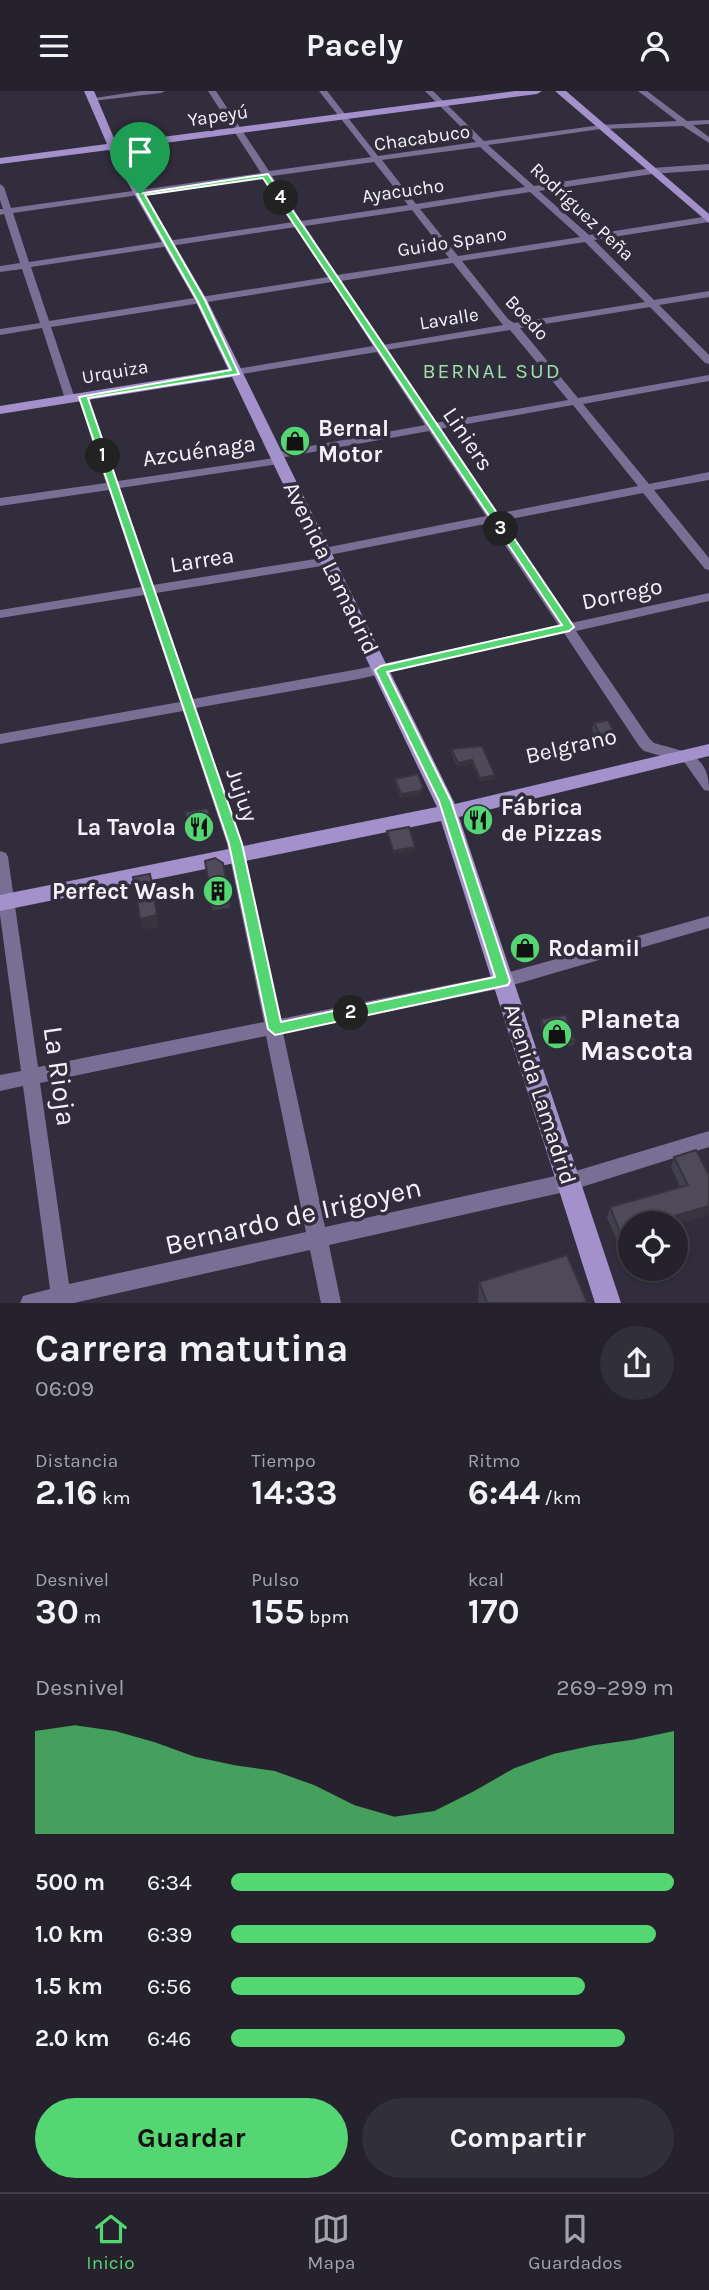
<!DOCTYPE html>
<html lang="es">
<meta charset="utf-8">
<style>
body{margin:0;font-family:Karla,sans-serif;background:#312f39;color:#f1f3f6;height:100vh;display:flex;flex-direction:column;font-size:26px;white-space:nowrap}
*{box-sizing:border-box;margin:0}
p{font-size:23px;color:#a3a4aa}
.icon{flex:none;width:38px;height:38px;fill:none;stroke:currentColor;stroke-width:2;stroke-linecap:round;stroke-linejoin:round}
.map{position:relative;height:1212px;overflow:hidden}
.panel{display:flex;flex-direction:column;background:#25222d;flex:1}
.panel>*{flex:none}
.fabs{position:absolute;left:618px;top:1120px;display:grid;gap:14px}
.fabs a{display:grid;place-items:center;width:70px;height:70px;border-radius:50%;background:#25222d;box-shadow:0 2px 5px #0004,0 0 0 2px #423f49;font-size:35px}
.pin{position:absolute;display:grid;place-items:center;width:60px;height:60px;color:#fff;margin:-72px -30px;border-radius:50% 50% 50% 0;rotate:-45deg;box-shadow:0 0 7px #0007}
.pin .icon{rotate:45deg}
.km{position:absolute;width:35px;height:35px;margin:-18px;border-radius:50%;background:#222;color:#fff;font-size:19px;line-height:35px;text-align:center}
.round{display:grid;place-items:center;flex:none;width:74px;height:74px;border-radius:37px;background:#312f39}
.summary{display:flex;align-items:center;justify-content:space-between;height:119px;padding:0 35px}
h1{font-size:38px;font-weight:700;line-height:52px}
.stats{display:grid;grid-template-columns:repeat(3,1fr);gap:10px;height:119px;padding:7px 35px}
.stats div{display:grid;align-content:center}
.stats b{font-size:35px;font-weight:700}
.stats small{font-size:19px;font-weight:400}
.stats p{font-size:19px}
.chart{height:196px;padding:14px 35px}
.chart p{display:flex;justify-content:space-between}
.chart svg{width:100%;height:126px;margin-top:7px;fill:#54d672;opacity:.7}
.button{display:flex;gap:14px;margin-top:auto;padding:14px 35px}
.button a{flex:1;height:80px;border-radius:42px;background:#54d672;color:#111;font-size:28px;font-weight:700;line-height:80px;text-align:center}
.button a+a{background:#312f39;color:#f1f3f6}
ul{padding:0 35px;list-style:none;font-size:23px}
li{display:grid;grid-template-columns:112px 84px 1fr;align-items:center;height:52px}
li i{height:18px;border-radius:9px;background:#54d672}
header{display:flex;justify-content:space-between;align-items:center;height:91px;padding:0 35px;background:#25222d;font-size:32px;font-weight:700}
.dock{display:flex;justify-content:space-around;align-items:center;height:98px;border-top:2px solid #423f49;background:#25222d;font-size:19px;color:#a3a4aa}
.dock a{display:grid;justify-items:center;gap:4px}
.dock .current{color:#54d672}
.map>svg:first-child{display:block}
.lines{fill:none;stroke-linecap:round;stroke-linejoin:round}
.street{fill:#796e93;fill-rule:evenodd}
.secondary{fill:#a391cb;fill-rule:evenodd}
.wall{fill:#43404d}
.shaded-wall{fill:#37343f}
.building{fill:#4e4a5a;stroke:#37343f;stroke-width:2}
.route{fill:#54d672;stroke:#fff;stroke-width:2;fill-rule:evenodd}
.labels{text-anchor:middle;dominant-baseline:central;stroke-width:7;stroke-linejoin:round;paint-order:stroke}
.far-street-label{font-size:19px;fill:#f5f2fc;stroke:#312d3c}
.far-quarter-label{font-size:21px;letter-spacing:2px;fill:#9fdfa8;stroke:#312d3c}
.poi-label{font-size:23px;font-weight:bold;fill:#f5f2fc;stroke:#312d3c;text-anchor:start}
.street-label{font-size:23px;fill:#f5f2fc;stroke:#312d3c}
.near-poi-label{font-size:28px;font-weight:bold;fill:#f5f2fc;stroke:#312d3c;text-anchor:start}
.near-street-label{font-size:28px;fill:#f5f2fc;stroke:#312d3c}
</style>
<header><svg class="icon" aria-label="menu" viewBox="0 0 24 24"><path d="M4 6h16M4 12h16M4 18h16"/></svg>Pacely<svg class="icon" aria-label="person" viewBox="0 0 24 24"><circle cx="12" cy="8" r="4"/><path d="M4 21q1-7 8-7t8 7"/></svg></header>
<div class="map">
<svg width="709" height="1212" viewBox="0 0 709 1212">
<rect width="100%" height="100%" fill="#312d3c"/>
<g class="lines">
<path class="street" d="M141 0H165L161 2 92 10 88 8Z
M208 0H216L269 80 371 66 319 0H327L378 65 476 51 425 0H433L484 50 601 34 677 30 638 0H647L687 30 709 29V33L693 34 709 46V52L683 35 601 38 488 54 534 95 652 77 709 73V79L652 83 539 100 589 144 709 125V131L594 149 654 209 709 200V206L659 214 709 264V273L705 272 650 216 520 237 578 307 709 284V290L583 313 649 393 709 381V389L654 399 709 467V479L705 478 643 402 501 430 571 532 709 502V510L576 540 649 647 654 652C685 661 709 662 709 700L704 699 685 672 644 660 639 655 564 542 359 588 196 617 243 753 280 928 503 883 709 825V837L503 897 283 942 325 1136 569 1082 709 1040V1056L569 1100 329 1154 341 1212H321L310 1159 74 1212H20L23 1205 50 1198 23 995 0 1000V984L21 980 0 824V760L6 762 8 766 38 976 264 931 227 753 183 620 0 653V643L180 611 144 504 0 527V519L141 496 109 399 0 415V407L106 392 78 306 83 303 88 306 118 390 275 367 270 364 272 362 425 334 377 261 236 284 231 281 236 278 373 255 332 191 51 236 75 308 70 311 65 308 42 237 0 244V238L40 232 22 178 0 181V175L20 172 4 123 0 124V118H3L0 109V93L4 96 11 117 261 82ZM480 56 525 96 416 113 382 69ZM374 71 408 114 301 130 272 85ZM264 86 293 131 29 171 13 122ZM530 101 580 146 458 165 420 118ZM412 119 449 167 337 184 305 135ZM296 136 328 186 49 230 31 176ZM585 151 645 211 514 232 508 228 462 170ZM453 172 503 234 383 254 341 190ZM510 239 568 309 435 332 386 259ZM573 314 638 395 496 423 439 338ZM429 340 486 425 324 457 318 461 324 465 490 432 559 535 359 578 193 608 156 502 328 474 334 470 328 466 153 494 120 397 279 373 285 370 280 367ZM266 945 306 1141 69 1193 40 992Z"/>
<path class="secondary" d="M84 0H94L116 52 515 0H542L537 3 119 58 207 209 455 713 709 653V665L459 726 621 1212H595L441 730 0 820V804L437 716 232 286 0 323V315L228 278 195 209 109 59 0 73V67L107 53Z
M555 0H566L709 123V132Z"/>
</g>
<path class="wall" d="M594 632 619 650 618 657 604 660 592 639Z
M482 655 495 688 480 690 472 673 458 676 451 662V658Z
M395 688 423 696V699L420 703 401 707 395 692Z
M205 770 229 806 230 817 212 819Z
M516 850 535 863 526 865 519 861 516 853Z
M541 928 575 950 574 954 549 958 540 932Z
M674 1066 709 1084 630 1132V1147L618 1151 607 1127 610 1116 680 1096 671 1076Z
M479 1191 586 1212H478Z"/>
<path class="shaded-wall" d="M619 650 618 657 604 660 605 653Z
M472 669V673L458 676V672Z
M495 684V688L480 690V687Z
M423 696V699L420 703 401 707V703Z
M210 728 211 739 207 744 190 747 188 736Z
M415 756V760L393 763V760Z
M157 824 159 836 142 839 140 828Z
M536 859 535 863 526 865 527 861Z
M709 1115V1124L676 1134V1132H650Z
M630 1138V1147L618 1151 620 1141Z"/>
<path class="building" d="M608 629 619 650 605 653 594 632Z
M482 655 495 684 480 687 472 669 458 672 451 658Z
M418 683 423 696 420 700 401 703 395 688Z
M208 717 210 728 206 733 188 736 185 721Z
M409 736 415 756 393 760 387 740Z
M215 767 223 772 229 806 211 808 205 770Z
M150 783 157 824 140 828 133 786Z
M530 847 536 859 527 861 520 857 516 850Z
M566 924 575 950 549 954 541 928Z
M696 1059 709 1084V1115L650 1132H630V1138L620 1141 610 1116 688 1094 674 1066Z
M567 1164 587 1211 582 1212H487L479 1191Z"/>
<path class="route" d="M268 83 574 536 569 540 387 581 451 710 510 890 508 894 275 944 268 938 229 753 79 306 231 279 197 209 137 103ZM263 87 562 534 381 575 375 579 439 710 495 886 281 931 242 753 88 307 239 283 205 209 145 104Z"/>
<defs>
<g id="shop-disc" transform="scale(1.575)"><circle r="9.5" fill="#54d672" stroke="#312d3c"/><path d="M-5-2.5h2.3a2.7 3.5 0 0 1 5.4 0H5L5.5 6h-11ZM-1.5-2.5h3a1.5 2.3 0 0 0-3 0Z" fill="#111"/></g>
<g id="restaurant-disc" transform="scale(1.575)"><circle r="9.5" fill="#54d672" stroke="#312d3c"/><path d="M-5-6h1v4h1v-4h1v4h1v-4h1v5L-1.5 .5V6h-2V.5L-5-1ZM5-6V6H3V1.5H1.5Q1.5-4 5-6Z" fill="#111"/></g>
<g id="building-disc" transform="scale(1.575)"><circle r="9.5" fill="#54d672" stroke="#312d3c"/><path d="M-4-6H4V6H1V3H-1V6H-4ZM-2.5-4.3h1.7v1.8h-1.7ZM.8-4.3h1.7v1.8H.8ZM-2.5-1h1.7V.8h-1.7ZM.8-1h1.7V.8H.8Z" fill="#111"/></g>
</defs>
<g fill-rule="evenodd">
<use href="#shop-disc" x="295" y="350"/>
<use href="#restaurant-disc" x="478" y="729"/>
<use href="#restaurant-disc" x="199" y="736"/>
<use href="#building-disc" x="218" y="800"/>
<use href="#shop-disc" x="525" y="857"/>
<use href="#shop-disc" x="557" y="943"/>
</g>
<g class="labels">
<g class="far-street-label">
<text transform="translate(218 25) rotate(-8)">Yapeyú</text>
<text transform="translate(422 47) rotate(-8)">Chacabuco</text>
<text transform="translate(403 100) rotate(-8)">Ayacucho</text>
<text transform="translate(582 121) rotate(43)">Rodríguez Peña</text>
<text transform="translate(452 151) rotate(-9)">Guido Spano</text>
<text transform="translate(527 227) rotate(47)">Boedo</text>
<text transform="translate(449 228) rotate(-9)">Lavalle</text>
<text transform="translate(115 281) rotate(-10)">Urquiza</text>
</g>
<g class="far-quarter-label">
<text x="492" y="280">BERNAL SUD</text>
</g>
<g class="poi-label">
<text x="318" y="337">Bernal<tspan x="318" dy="26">Motor</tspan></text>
<text x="501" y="716">Fábrica<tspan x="501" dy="26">de Pizzas</tspan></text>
<text x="176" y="736" text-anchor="end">La Tavola</text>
<text x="195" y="800" text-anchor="end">Perfect Wash</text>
<text x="548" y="857">Rodamil</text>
</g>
<g class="street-label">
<text transform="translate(468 348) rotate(56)">Liniers</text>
<text transform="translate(199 360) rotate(-8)">Azcuénaga</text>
<text transform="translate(202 469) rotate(-9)">Larrea</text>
<text transform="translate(331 477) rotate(64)">Avenida Lamadrid</text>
<text transform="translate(622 503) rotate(-12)">Dorrego</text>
<text transform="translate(571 655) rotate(-13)">Belgrano</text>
<text transform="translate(242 704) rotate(71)">Jujuy</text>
<text transform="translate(540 1003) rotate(72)">Avenida Lamadrid</text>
</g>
<g class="near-poi-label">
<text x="580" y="927">Planeta<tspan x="580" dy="32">Mascota</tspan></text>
</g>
<g class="near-street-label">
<text transform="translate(60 985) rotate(82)">La Rioja</text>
<text transform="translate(293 1125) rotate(-13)">Bernardo de Irigoyen</text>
</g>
</g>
</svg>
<div class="fabs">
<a><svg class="icon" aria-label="locate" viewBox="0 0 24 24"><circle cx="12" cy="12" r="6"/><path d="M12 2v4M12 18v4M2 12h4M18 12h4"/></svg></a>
</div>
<div class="pin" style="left:140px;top:103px;background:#1e9e55"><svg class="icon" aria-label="arrive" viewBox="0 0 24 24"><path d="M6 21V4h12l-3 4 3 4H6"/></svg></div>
<b class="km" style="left:103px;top:365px">1</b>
<b class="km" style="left:351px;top:922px">2</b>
<b class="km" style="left:501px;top:438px">3</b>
<b class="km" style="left:281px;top:107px">4</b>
</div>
<section class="panel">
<div class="summary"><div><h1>Carrera matutina</h1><p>06:09</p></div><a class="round"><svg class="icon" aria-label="share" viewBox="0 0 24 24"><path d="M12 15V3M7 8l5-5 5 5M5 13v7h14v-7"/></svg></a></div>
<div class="stats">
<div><p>Distancia</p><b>2.16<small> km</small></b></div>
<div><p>Tiempo</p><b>14:33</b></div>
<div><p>Ritmo</p><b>6:44<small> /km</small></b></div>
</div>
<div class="stats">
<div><p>Desnivel</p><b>30<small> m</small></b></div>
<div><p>Pulso</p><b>155<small> bpm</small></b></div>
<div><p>kcal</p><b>170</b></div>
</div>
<div class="chart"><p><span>Desnivel</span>269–299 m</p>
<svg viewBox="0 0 160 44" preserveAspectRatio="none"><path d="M0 44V8L10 6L20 8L30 12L40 17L50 20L60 22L70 27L80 34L90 38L100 36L110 29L120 21L130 16L140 13L150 11L160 8V44z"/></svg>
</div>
<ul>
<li><b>500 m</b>6:34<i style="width:100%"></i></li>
<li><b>1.0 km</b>6:39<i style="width:96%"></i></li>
<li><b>1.5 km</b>6:56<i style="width:80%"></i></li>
<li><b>2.0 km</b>6:46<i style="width:89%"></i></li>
</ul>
<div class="button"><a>Guardar</a><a>Compartir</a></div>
</section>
<nav class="dock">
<a class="current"><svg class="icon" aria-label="home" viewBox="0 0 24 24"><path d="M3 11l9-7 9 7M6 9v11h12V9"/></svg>Inicio</a>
<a><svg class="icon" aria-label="map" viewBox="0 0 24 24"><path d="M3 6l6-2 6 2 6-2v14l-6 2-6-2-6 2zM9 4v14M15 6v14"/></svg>Mapa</a>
<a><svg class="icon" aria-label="saved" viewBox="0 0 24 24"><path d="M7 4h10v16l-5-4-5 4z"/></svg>Guardados</a>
</nav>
